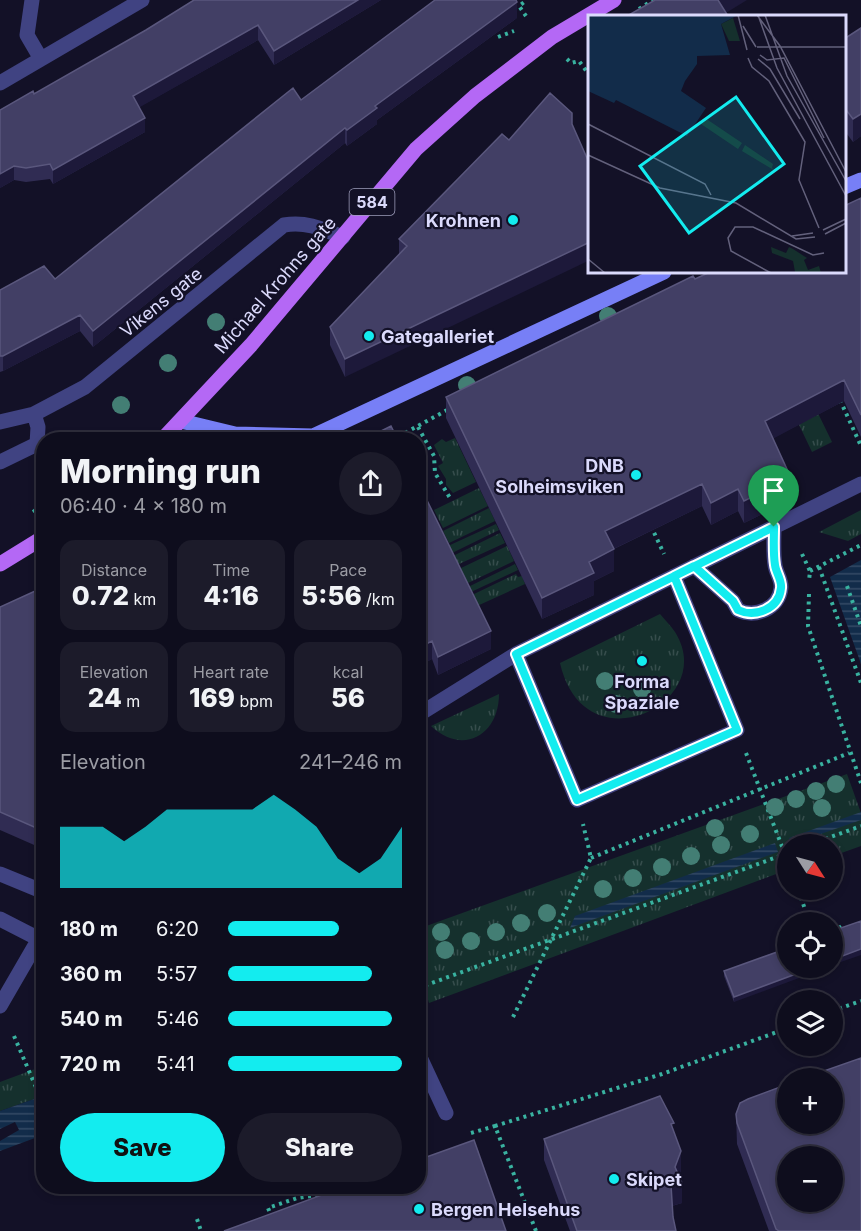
<!DOCTYPE html>
<meta charset="utf-8">
<style>
body{margin:0;font-family:Inter,sans-serif;background:#1c1b2a;color:#f1f3f6;height:100vh;display:flex;flex-direction:column;font-size:22px;white-space:nowrap}
*{box-sizing:border-box;margin:0}
p{font-size:20px;color:#9b9ca4}
.icon{flex:none;width:33px;height:33px;fill:none;stroke:currentColor;stroke-width:2;stroke-linecap:round;stroke-linejoin:round}
.map{position:relative;flex:1;overflow:hidden}
.panel{position:absolute;left:36px;top:432px;width:390px;height:762px;display:flex;flex-direction:column;background:#0e0d1d;border-radius:24px;box-shadow:0 3px 9px #0003,0 0 0 2px #2e2d3b}
.panel>*{flex:none}
.needle{width:39px;rotate:126deg}
.fabs{position:absolute;left:777px;top:834px;display:grid;gap:12px}
.fabs a{display:grid;place-items:center;width:66px;height:66px;border-radius:50%;background:#0e0d1d;box-shadow:0 3px 9px #0003,0 0 0 2px #2e2d3b;font-size:30px}
.pin{position:absolute;display:grid;place-items:center;width:51px;height:51px;color:#fff;margin:-62px -26px;border-radius:50% 50% 50% 0;rotate:-45deg;box-shadow:0 0 6px #0007}
.pin .icon{rotate:45deg}
.round{display:grid;place-items:center;flex:none;width:63px;height:63px;border-radius:32px;background:#1c1b2a}
.summary{display:flex;align-items:center;justify-content:space-between;height:102px;padding:0 24px}
h1{font-size:33px;font-weight:800;line-height:45px}
.figures{display:grid;grid-template-columns:repeat(3,1fr);gap:9px;height:102px;padding:6px 24px}
.figures div{display:grid;align-content:center;border-radius:15px;background:#1c1b2a;text-align:center}
.figures b{font-size:26px;font-weight:800}
.figures small{font-size:16px;font-weight:400}
.figures p{font-size:16px}
.chart{height:168px;padding:12px 24px}
.chart p{display:flex;justify-content:space-between}
.chart svg{width:100%;height:108px;margin-top:6px;fill:#13ecef;opacity:.7}
.primary-button{display:flex;gap:12px;margin-top:auto;padding:12px 24px}
.primary-button a{flex:1;height:69px;border-radius:36px;background:#13ecef;color:#111;font-size:24px;font-weight:800;line-height:69px;text-align:center}
.primary-button a+a{background:#1c1b2a;color:#f1f3f6}
ul{padding:0 24px;list-style:none;font-size:20px}
li{display:grid;grid-template-columns:96px 72px 1fr;align-items:center;height:45px}
li i{height:15px;border-radius:8px;background:#13ecef}
.map>svg:first-child{display:block}
.grass{fill:url(#grass-tufts)}
.water{fill:url(#water-rules)}
.lines{fill:none;stroke-linecap:round;stroke-linejoin:round}
.path{stroke:#39b2a0;stroke-width:4;stroke-dasharray:3 4.5;stroke-linecap:butt}
.lane{stroke:#404382;stroke-width:15}
.street{stroke:#404382;stroke-width:15}
.secondary{stroke:#777ff6;stroke-width:15}
.primary{stroke:#b468f5;stroke-width:15}
.tree{fill:#437e74}
.wall{fill:#302c53}
.shaded-wall{fill:#1d193a}
.building{fill:#423f65;stroke:#5a577d;stroke-width:1.5;fill-rule:evenodd}
.route-casing{stroke:#fff;stroke-width:12}
.route{stroke:#13ecef;stroke-width:8}
.poi-dot{fill:#13ecef;stroke:#131127;stroke-width:2}
.labels{text-anchor:middle;dominant-baseline:central;stroke-width:4.5;stroke-linejoin:round;paint-order:stroke}
.shield{fill:#131127;stroke:#9f9ebc;stroke-width:1.5}
.shield-label{font-size:16px;font-weight:bold;fill:#dbdafc}
.poi-label{font-size:18px;font-weight:bold;fill:#dbdafc;stroke:#131127;text-anchor:start}
.street-label{font-size:18px;fill:#dbdafc;stroke:#131127}
.inset-road{fill:none;stroke:#63617c;stroke-width:1.5}
.view{fill:#13ecef;fill-opacity:0.15;stroke:#13ecef;stroke-width:3}
.inset-edge{fill:none;stroke:#dbdafc;stroke-width:3}
</style>
<div class="map">
<svg width="861" height="1231" viewBox="0 0 861 1231">
<defs>
<pattern id="grass-tufts" width="24" height="20" patternUnits="userSpaceOnUse" patternTransform="scale(1.5)"><rect width="24" height="20" fill="#15302d"/><path d="M3 7l-1-3M5 7V3M7 7l1-3M15 17l-1-3M17 17v-4M19 17l1-3" fill="none" stroke="#364d4c"/></pattern>
<pattern id="water-rules" width="6" height="5" patternUnits="userSpaceOnUse" patternTransform="scale(1.5)"><rect width="6" height="5" fill="#122c4a"/><path d="M0 2.5h6" fill="none" stroke="#344a65"/></pattern>
</defs>
<rect width="100%" height="100%" fill="#131127"/>
<path class="grass" d="M812 401 832 442 812 452 792 410Z
M455 438 476 482 453 493 446 485V479L438 466 443 463 434 445 442 439 446 442Z
M479 488 488 506 443 528 434 510Z
M489 508 495 521 449 543 443 531Z
M861 510V534L848 541 819 532Z
M496 524 499 530 452 553 448 546Z
M500 533 505 543 457 565 453 556Z
M507 546 514 561 466 584 459 569Z
M515 564 518 570 471 592 468 587Z
M516 574 518 577 522 576 525 584 477 606 472 595Z
M660 614C665 620 671 626 675 632 720 703 584 769 560 663Z
M499 694C499 735 463 756 431 726Z
M847 774 861 813V846L833 856 832 844H788L787 870 429 1003 419 969 418 929Z
M43 1066V1115L37 1098 0 1111V1082Z"/>
<path class="water" d="M861 560V664L830 577Z
M861 812V820L792 844 789 838Z
M775 843 778 852 570 928 575 916Z
M37 1098 43 1115V1135L0 1151V1141L19 1130 15 1122 0 1129V1111Z"/>
<g class="lines">
<path class="path" d="M639 9 653 0
M526 16 519 6 527 0
M498 37 514 31
M567 59 571 63 579 61 590 76
M840 400 861 446
M418 427 434 456 435 473 450 498
M392 440 449 409
M33 512 44 504
M651 526 664 554
M802 554 810 571 809 581
M819 567 861 683
M810 571 861 545
M847 586 861 626
M809 594 808 626 861 783
M746 753 788 862
M811 844 861 826
M591 858 849 753
M798 890 805 909
M832 924H837L840 928 837 933H832
M418 988 788 853
M832 1011 861 1001
M513 1017 591 858 583 824
M14 1036 44 1106
M471 1133 495 1126
M272 1218 268 1208 297 1198 319 1195 325 1198
M197 1219 201 1231
M536 1231 495 1126 662 1074 788 1028"/>
<path class="lane" d="M694 566 733 601 738 610C755 618 779 609 781 588 782 580 776 573 775 565 773 553 774 539 774 527
M516 654 577 800 737 730 674 576
M418 715 516 654 861 484
M0 874 44 892
M0 919 39 939
M0 1006 44 930
M418 1053 446 1113"/>
<path class="street" d="M32 0 27 35 41 59
M0 83 142 0
M0 422 34 414 85 387 284 225C306 221 323 229 343 237
M0 462 37 444 38 427 34 414"/>
<path class="secondary" d="M844 187 861 180
M181 421 235 434 313 436 664 272"/>
<path class="primary" d="M162 440 251 345 416 149 475 96 552 37 614 0
M0 564 44 537"/>
</g>
<g class="tree">
<circle cx="608" cy="316" r="9"/>
<circle cx="216" cy="322" r="9"/>
<circle cx="168" cy="363" r="9"/>
<circle cx="467" cy="385" r="9"/>
<circle cx="121" cy="405" r="9"/>
<circle cx="605" cy="681" r="9"/>
<circle cx="642" cy="689" r="9"/>
<circle cx="616" cy="704" r="9"/>
<circle cx="836" cy="784" r="9"/>
<circle cx="816" cy="791" r="9"/>
<circle cx="796" cy="799" r="9"/>
<circle cx="775" cy="807" r="9"/>
<circle cx="822" cy="808" r="9"/>
<circle cx="715" cy="828" r="9"/>
<circle cx="750" cy="834" r="9"/>
<circle cx="721" cy="845" r="9"/>
<circle cx="691" cy="856" r="9"/>
<circle cx="662" cy="867" r="9"/>
<circle cx="633" cy="878" r="9"/>
<circle cx="603" cy="889" r="9"/>
<circle cx="547" cy="913" r="9"/>
<circle cx="521" cy="923" r="9"/>
<circle cx="441" cy="932" r="9"/>
<circle cx="496" cy="932" r="9"/>
<circle cx="471" cy="941" r="9"/>
<circle cx="445" cy="950" r="9"/>
</g>
<path class="wall" d="M194 0H381L274 65 258 40 139 107 145 132 53 184 50 179 26 182 14 180 0 188 34 94 146 30Z
M517 18 377 120V124L347 146 345 143 93 347 80 331 3 371 0 372V290L55 279 301 100Z
M861 28V136L853 142 844 130V39Z
M502 134 345 377 330 345V327L399 255V239Z
M861 198V437L844 401 773 438 791 500 744 523 738 511 711 525 702 506 614 549V571L594 581V595L542 619 446 418V397L695 279Z
M418 482 491 649 438 675 432 659 418 666Z
M44 587 41 848 0 830V607Z
M788 948 734 1002 724 976V971Z
M736 1114 861 1231H769L737 1144Z
M674 1132 681 1171 679 1177 682 1203 672 1206 673 1217 676 1231H570L544 1160V1139Z"/>
<path class="shaded-wall" d="M358 0H381L274 65V51Z
M717 0H747L721 16Z
M517 2V18L377 120V124L347 146V130L375 106Z
M258 25V40L133 111V96Z
M861 114V136L853 142V119Z
M145 118V132L53 184V170Z
M345 128V143L93 347V331Z
M14 166V180L0 188V174Z
M590 242V260L345 377V359Z
M80 315V331L3 371V356Z
M844 380V401L765 443V421Z
M791 478V500L744 523V501Z
M702 484V506L605 553V531Z
M738 489V511L711 525V503Z
M614 549V571L594 581V595L542 619V598L589 562Z
M491 631V649L438 675V657Z
M432 641V659L418 666V648Z
M44 825V843L41 848V830Z
M861 949V955L832 965V960Z
M812 968H826L734 1002V997Z
M681 1151V1171L676 1184 682 1183V1203L671 1206V1185L675 1167Z"/>
<path class="building" d="M194 0H358L274 51 258 25 133 96 145 118 53 170 50 164 26 168 14 166 0 174V110L33 91 34 94 146 30Z
M435 0H516L517 2 375 106 377 108 347 130 345 128 93 331 80 315 3 356H0V290L44 266 55 279 293 88 301 100Z
M655 0H718L728 16H627Z
M861 28V114L853 119 844 107V39Z
M550 93 572 113V124L590 165V242L345 359 330 327 407 246 399 239 502 134 509 140Z
M861 198V415L844 380 765 421 791 478 744 501 738 489 711 503 702 484 605 531 614 549 589 562 594 573 542 598 446 397 693 276 695 279 710 272H844V206Z
M391 426 398 440H363Z
M418 482 491 631 438 657 432 641 418 648Z
M44 587V825L41 830 0 812V607Z
M861 921V949L832 960V931Z
M788 948V968H812L734 997 724 971Z
M861 1058V1231H779L776 1229 737 1123 736 1114 740 1103 748 1099 788 1084V1124H832V1078H804ZM788 1156H832V1202H788Z
M660 1096 674 1123 671 1124 681 1151 675 1167 682 1183 671 1185 673 1217 676 1231H577L544 1139Z
M474 1140 506 1231H224L346 1186H418V1160Z"/>
<g class="lines">
<g class="route-casing">
<path id="route" d="M774 527 516 654 577 800 737 730 674 576 694 566 733 601 738 610C755 618 779 609 781 588 782 580 776 573 775 565 773 553 774 539 774 527"/>
</g>
<use href="#route" class="route"/>
</g>
<g class="poi-dot">
<circle cx="513" cy="220" r="6"/>
<circle cx="369" cy="336" r="6"/>
<circle cx="636" cy="475" r="6"/>
<circle cx="642" cy="661" r="6"/>
<circle cx="614" cy="1179" r="6"/>
<circle cx="419" cy="1209" r="6"/>
</g>
<g class="labels">
<rect class="shield" x="349.5" y="189" width="45" height="26" rx="4.5"/>
<g class="shield-label">
<text x="372" y="202">584</text>
</g>
<g class="poi-label">
<text x="501" y="220" text-anchor="end">Krohnen</text>
<text x="381" y="336">Gategalleriet</text>
<text x="624" y="465" text-anchor="end">DNB<tspan x="624" dy="21">Solheimsviken</tspan></text>
<text x="642" y="681" text-anchor="middle">Forma<tspan x="642" dy="21">Spaziale</tspan></text>
<text x="626" y="1179">Skipet</text>
<text x="431" y="1209">Bergen Helsehus</text>
</g>
<g class="street-label">
<text transform="translate(275 285) rotate(-49)">Michael Krohns gate</text>
<text transform="translate(161 302) rotate(-39)">Vikens gate</text>
</g>
</g>
<g transform="translate(588 15)">
<rect width="258" height="258" fill="#131127"/>
<path d="M117 103 154 128 150 134 113 109ZM157 130 185 149 184 153 189 157 154 136Z" fill="#15302d"/>
<path d="M145 3 152 26H141L133 9Z" fill="#15302d"/>
<path d="M183 232 198 238 201 232 205 234 219 243 216 245 220 255 231 251 233 258 207 257 205 246 184 238Z" fill="#15302d"/>
<path d="M0 0H150L133 9 142 40 109 41V49L97 66 93 76 118 93 99 121 28 85 26 88 0 76Z" fill="#122c4a"/>
<path class="inset-road" d="M150 0 159 35M169 0 192 31 258 157M170 0 189 53 258 181M177 0 199 61 258 166M155 11 168 32M169 32H258M172 40 179 45 196 43 236 123M160 43 164 52 181 66 217 127 211 165 231 213M170 44 182 54 212 104M0 109 117 169 123 180M0 140 72 173 148 188 208 224 227 222M235 215 258 204M237 219 258 208M204 221 225 218M0 244 17 258M183 258 143 236 140 223 147 212H165L225 240 236 238"/>
<path class="view" d="M148 82 196 149 101 218 52 151Z"/>
<rect width="258" height="258" class="inset-edge"/>
</g>
</svg>
<div class="fabs">
<a><svg class="needle" viewBox="-14 -14 28 28"><path d="M0-13l5 13h-10z" fill="#e53935"/><path d="M0 13l5-13h-10z" fill="#9b9ca4"/></svg></a>
<a><svg class="icon" aria-label="locate" viewBox="0 0 24 24"><circle cx="12" cy="12" r="6"/><path d="M12 2v4M12 18v4M2 12h4M18 12h4"/></svg></a>
<a><svg class="icon" aria-label="layers" viewBox="0 0 24 24"><path d="M12 4l9 5-9 5-9-5zM3 14l9 5 9-5"/></svg></a>
<a>+</a>
<a>−</a>
</div>
<div class="pin" style="left:774px;top:527px;background:#1e9e55"><svg class="icon" aria-label="arrive" viewBox="0 0 24 24"><path d="M6 21V4h12l-3 4 3 4H6"/></svg></div>
<section class="panel">
<div class="summary"><div><h1>Morning run</h1><p>06:40 · 4 × 180 m</p></div><a class="round"><svg class="icon" aria-label="share" viewBox="0 0 24 24"><path d="M12 15V3M7 8l5-5 5 5M5 13v7h14v-7"/></svg></a></div>
<div class="figures">
<div><p>Distance</p><b>0.72<small> km</small></b></div>
<div><p>Time</p><b>4:16</b></div>
<div><p>Pace</p><b>5:56<small> /km</small></b></div>
</div>
<div class="figures">
<div><p>Elevation</p><b>24<small> m</small></b></div>
<div><p>Heart rate</p><b>169<small> bpm</small></b></div>
<div><p>kcal</p><b>56</b></div>
</div>
<div class="chart"><p><span>Elevation</span>241–246 m</p>
<svg viewBox="0 0 160 44" preserveAspectRatio="none"><path d="M0 44V19L10 19L20 19L30 25L40 19L50 12L60 12L70 12L80 12L90 12L100 6L110 12L120 19L130 32L140 38L150 32L160 19V44z"/></svg>
</div>
<ul>
<li><b>180 m</b>6:20<i style="width:64%"></i></li>
<li><b>360 m</b>5:57<i style="width:83%"></i></li>
<li><b>540 m</b>5:46<i style="width:94%"></i></li>
<li><b>720 m</b>5:41<i style="width:100%"></i></li>
</ul>
<div class="primary-button"><a>Save</a><a>Share</a></div>
</section>
</div>
